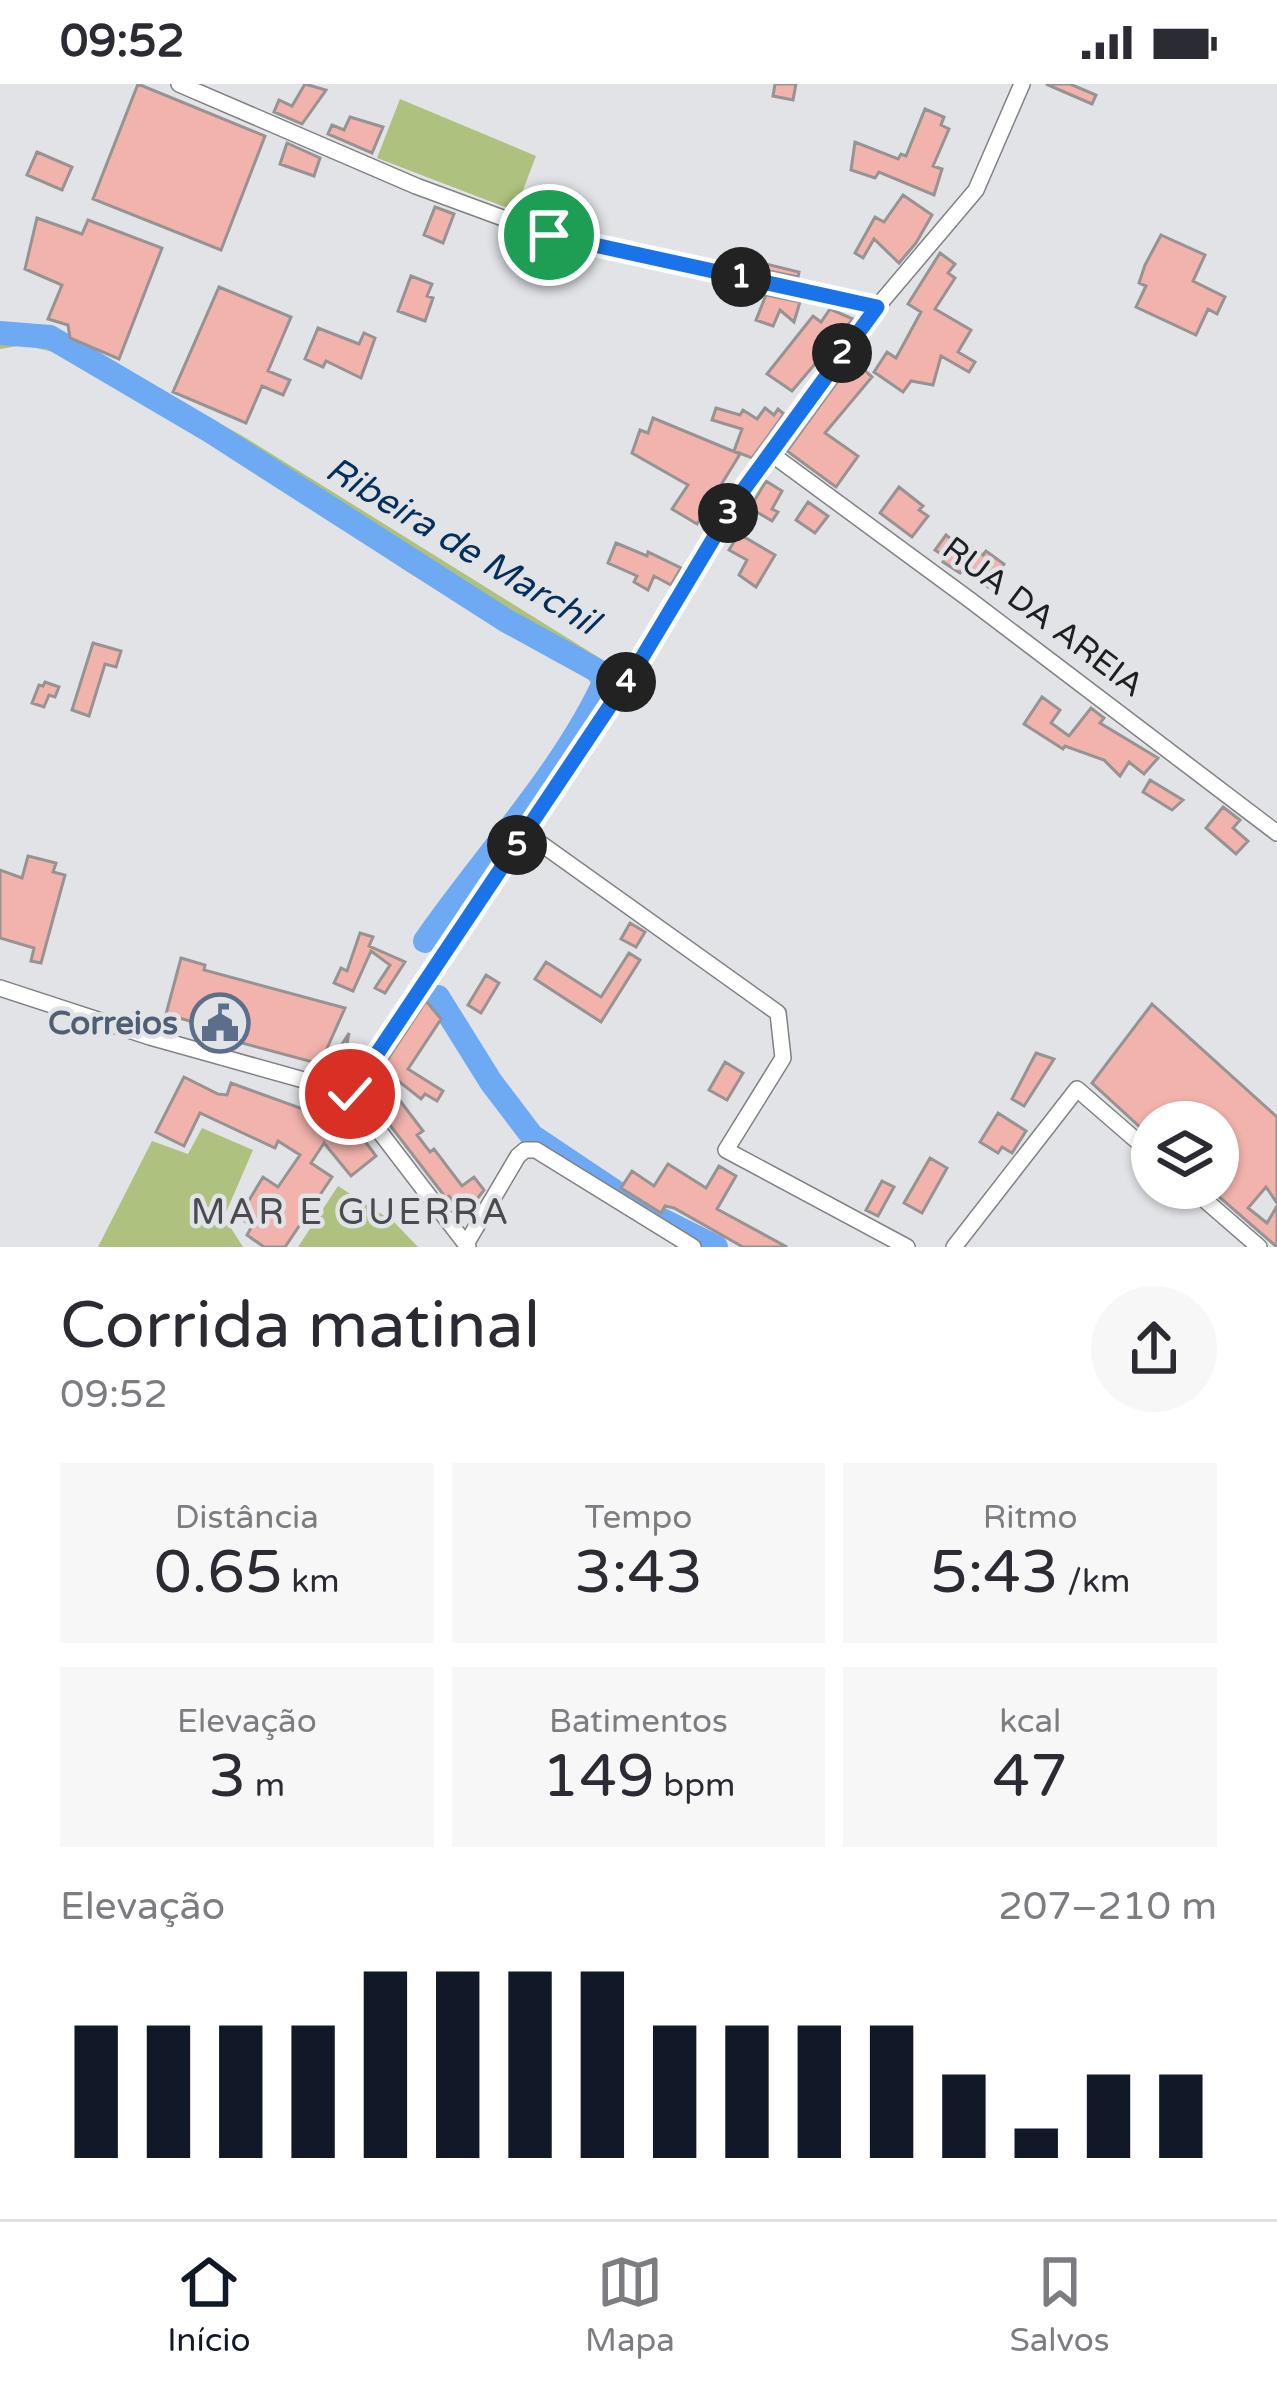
<!DOCTYPE html>
<html lang="pt">
<meta charset="utf-8">
<style>
body{margin:0;font-family:"Varela Round",sans-serif;background:#f7f7f7;color:#2b2b33;height:100vh;display:flex;flex-direction:column;font-size:45px;white-space:nowrap}
*{box-sizing:border-box;margin:0}
p{font-size:39px;color:#7c7c81}
.icon{flex:none;width:66px;height:66px;fill:none;stroke:currentColor;stroke-width:2;stroke-linecap:round;stroke-linejoin:round}
.map{position:relative;height:1163px;overflow:hidden}
.drawer{display:flex;flex-direction:column;background:#fff;flex:1}
.drawer>*{flex:none}
.buttons{position:absolute;left:1131px;top:1017px;display:grid;gap:24px}
.buttons a{display:grid;place-items:center;width:108px;height:108px;border-radius:50%;background:#fff;box-shadow:0 3px 9px #0004;font-size:60px}
.pin{position:absolute;display:grid;place-items:center;width:102px;height:102px;color:#fff;margin:-51px;border:6px solid #fff;border-radius:50%;box-shadow:0 3px 12px #0007}
.km{position:absolute;width:60px;height:60px;margin:-30px;border-radius:50%;background:#222;color:#fff;font-size:33px;line-height:60px;text-align:center}
.round{display:grid;place-items:center;flex:none;width:126px;height:126px;border-radius:63px;background:#f7f7f7}
.headline{display:flex;align-items:center;justify-content:space-between;height:204px;padding:0 60px}
h1{font-size:66px;font-weight:600;line-height:90px}
.figures{display:grid;grid-template-columns:repeat(3,1fr);gap:18px;height:204px;padding:12px 60px}
.figures div{display:grid;align-content:center;border-radius:0px;background:#f7f7f7;text-align:center}
.figures b{font-size:60px;font-weight:600}
.figures small{font-size:33px;font-weight:400}
.figures p{font-size:33px}
.chart{height:336px;padding:24px 60px}
.chart p{display:flex;justify-content:space-between}
.chart svg{width:100%;height:216px;margin-top:12px;stroke:#111827;stroke-width:6}
.status{display:flex;justify-content:space-between;align-items:center;height:84px;padding:0 60px;background:#fff;direction:ltr}
.status svg{height:33px;fill:currentColor}
.tabs{display:flex;justify-content:space-around;align-items:center;height:168px;border-top:3px solid #e1e1e2;background:#fff;font-size:33px;color:#7c7c81}
.tabs a{display:grid;justify-items:center;gap:6px}
.tabs .active{color:#111827}
.map>svg:first-child{display:block}
.green{fill:#aec17e}
.lines{fill:none;stroke-linecap:round;stroke-linejoin:round}
.river{stroke:#6daaf3;stroke-width:24}
.building{fill:#f2b3ac;stroke:#979392;stroke-width:3}
.minor-casing{stroke:#7f8184;stroke-width:18}
.minor{stroke:#fff;stroke-width:15}
.route-casing{stroke:#fff;stroke-width:24}
.route{stroke:#1a73e8;stroke-width:15}
.labels{text-anchor:middle;dominant-baseline:central;stroke-width:9;stroke-linejoin:round;paint-order:stroke}
.street-label{font-size:33px;fill:#1e1f20;stroke:#e2e3e7}
.service-label{font-size:33px;font-weight:bold;fill:#4e5e75;stroke:#e2e3e7;text-anchor:end}
.water-label{font-size:36px;font-style:italic;fill:#032f5c;stroke:#e2e3e7}
.neighbourhood-label{font-size:36px;letter-spacing:3px;fill:#4a4b4e;stroke:#e2e3e7}
</style>
<div class="status"><b>09:52</b><svg viewBox="0 0 49 12"><path d="M0 12V9h3v3zM5 12V6h3v6zM10 12V3h3v9zM15 12V0h3v12zM26 1h20v11H26zM47 4h2v5h-2z"/></svg></div>
<div class="map">
<svg width="1277" height="1163" viewBox="0 0 1277 1163">
<rect width="100%" height="100%" fill="#e2e3e7"/>
<path class="green" d="M400 15 536 72 515 127 377 74Z
M0 241 38 242 61 250 246 354 619 586 610 611 593 603 586 592 529 562 406 487 299 412 149 321 53 268 24 261 0 265Z
M202 1044 253 1066 224 1133 243 1163H98L152 1057 188 1070Z
M338 1102 394 1138 418 1163H298Z"/>
<g class="lines">
<path class="river" d="M0 249 50 253 210 347 505 536 607 592C566 685 483 773 425 857
M438 913 491 998 532 1052 644 1127 716 1163"/>
</g>
<path class="building" d="M138 0 265 52 221 166 93 115Z
M305 0 326 6 302 40 274 28 279 16 292 22Z
M775 0H796L793 16 773 12Z
M1046 0H1070L1096 11 1092 20Z
M925 25 944 33 941 41 949 45 933 82 942 85 934 111 879 88 875 94 851 86 855 58 898 75 901 70 906 72Z
M350 33 383 43 372 69 328 50 332 41 344 46Z
M287 59 320 74 314 92 280 80Z
M37 68 72 83 62 106 27 91Z
M903 111 932 131 916 159 899 179 874 155 863 174 855 169 875 133 884 138Z
M435 123 454 130 443 159 424 151Z
M37 134 82 150 88 136 162 164 119 275 70 254 68 241 48 235 62 201 25 185Z
M1161 151 1205 171 1193 197 1225 213 1217 230 1208 225 1196 251 1136 223 1146 202 1139 199 1145 181Z
M940 169 955 180 948 189 955 194 935 225 971 246 958 268 975 278 969 288 941 272 933 301 911 297 903 308 874 288 887 268 896 274 921 228 908 220Z
M741 174 799 188 798 193 740 181Z
M411 192 432 200 427 212 433 214 425 237 398 227Z
M219 203 291 233 268 287 290 296 283 311 262 302 246 339 173 308Z
M766 211 800 218 794 238 780 226 773 242 756 236Z
M830 225 853 235 792 307 767 290 813 232 821 238Z
M318 244 359 260 364 249 375 254 361 294 326 277 323 283 305 275Z
M853 276 872 293 825 349 858 372 836 403 787 367Z
M716 324 740 331 743 326 757 335 765 324 774 331 778 325 784 330 752 374 734 367 742 345 712 336Z
M653 334 740 370 697 440 672 425 688 401 632 369 640 346 648 349Z
M766 397 782 407 772 425 778 428 772 437 750 424Z
M899 403 923 422 919 426 928 432 912 453 880 429Z
M808 418 828 432 815 449 796 436Z
M739 450 775 471 756 503 739 491 747 476 729 466Z
M946 451 951 455 954 452 983 471 986 467 1004 480 988 503 963 485 960 489 943 478 946 473 935 466Z
M616 459 647 472 648 468 681 484 671 501 654 492 648 506 634 498 637 492 608 479Z
M93 559 121 567 116 583 105 580 89 632 72 626Z
M45 598 59 603 55 613 49 611 44 623 32 619 39 601 43 602Z
M1042 613 1060 626 1051 639 1069 652 1091 624 1104 634 1100 639 1158 674 1144 690 1129 678 1120 692 1104 676 1065 662 1063 665 1024 640Z
M1150 696 1183 716 1172 726 1143 708Z
M1223 723 1240 736 1233 744 1248 757 1236 770 1206 744Z
M28 772 56 779 53 788 65 791 41 879 31 877 34 864 0 854V786L22 794Z
M630 839 645 848 636 863 621 855Z
M360 849 373 853 369 862 405 878 385 909 375 904 390 881 371 867 353 907 334 899 341 884 347 887Z
M629 869 640 876 601 938 535 895 546 878 601 913Z
M181 874 205 881 204 886 345 924 320 980 201 948 203 941 166 930Z
M486 891 499 899 481 929 468 921Z
M426 917 441 935 408 985 443 1007 437 1017 425 1010 421 1015 382 984Z
M1152 920 1277 1033V1119L1266 1103 1248 1124 1267 1139 1277 1122V1163L1209 1104H1218V1038H1152V1054L1092 999Z
M349 949 342 986 328 983Z
M1036 969 1054 975 1024 1022 1012 1015Z
M725 978 743 989 727 1016 709 1006Z
M379 989 423 1047 417 1051 430 1068 434 1065 462 1102 474 1093 484 1106 464 1132 449 1112 446 1114 366 1010Z
M184 993 218 1010 227 1011 231 999 308 1027 317 1012 335 1017 376 1072 351 1092 324 1059 311 1079 332 1093 285 1163H264L247 1151 252 1142 239 1133 263 1093 278 1103 300 1071 278 1057 275 1064 200 1029 184 1062 156 1048Z
M998 1029 1026 1047 1012 1069 1002 1063 998 1069 980 1058Z
M930 1074 947 1084 922 1129 904 1119Z
M668 1080 706 1104 719 1082 736 1092 717 1125 787 1163H743L674 1124 665 1122 661 1129 621 1104 632 1087 654 1102Z
M882 1097 894 1103 878 1132 866 1126Z"/>
<g class="lines">
<g class="minor-casing">
<path id="minor" d="M179 0 416 102 549 151 877 223
M770 369 970 516 1277 749
M526 749 778 929 783 974 726 1066 907 1163
M0 904 150 953 350 1009
M350 1009 639 577 739 412 877 223 976 106 1022 0
M350 1009 468 1163
M1191 1104 1259 1163
M466 1160 518 1072 525 1066H536L693 1163
M954 1163 1077 1005 1152 1070"/>
</g>
<use href="#minor" class="minor"/>
</g>
<g class="lines">
<g class="route-casing">
<path id="route" d="M350 1010 640 577 739 412 877 223 549 151"/>
</g>
<use href="#route" class="route"/>
</g>
<defs>
<g id="civic-ring" transform="scale(3)"><circle r="9.5" fill="#e2e3e7" stroke="#5c6f8a" stroke-width="1.5"/><path d="M-.6-6.5H3V-4.5H.6V-3L4-1V1h2V6H-6V1h2V-1L-.6-3ZM-1.2 2.5V6h2.4V2.5Z" fill="#5c6f8a"/></g>
</defs>
<g fill-rule="evenodd">
<use href="#civic-ring" x="220" y="939"/>
</g>
<g class="labels">
<g class="street-label">
<text transform="translate(1043 533) rotate(37)">RUA DA AREIA</text>
</g>
<g class="service-label">
<text x="178" y="939">Correios</text>
</g>
<g class="water-label">
<text transform="translate(462 462) rotate(31)">Ribeira de Marchil</text>
</g>
<g class="neighbourhood-label">
<text x="351" y="1128">MAR E GUERRA</text>
</g>
</g>
</svg>
<div class="buttons">
<a><svg class="icon" aria-label="layers" viewBox="0 0 24 24"><path d="M12 4l9 5-9 5-9-5zM3 14l9 5 9-5"/></svg></a>
</div>
<div class="pin" style="left:549px;top:151px;background:#1e9e55"><svg class="icon" aria-label="arrive" viewBox="0 0 24 24"><path d="M6 21V4h12l-3 4 3 4H6"/></svg></div>
<div class="pin" style="left:350px;top:1010px;background:#d93025"><svg class="icon" aria-label="check" viewBox="0 0 24 24"><path d="M5 12l5 5 9-10"/></svg></div>
<b class="km" style="left:741px;top:193px">1</b>
<b class="km" style="left:842px;top:269px">2</b>
<b class="km" style="left:728px;top:429px">3</b>
<b class="km" style="left:626px;top:598px">4</b>
<b class="km" style="left:517px;top:761px">5</b>
</div>
<section class="drawer">
<div class="headline"><div><h1>Corrida matinal</h1><p>09:52</p></div><a class="round"><svg class="icon" aria-label="share" viewBox="0 0 24 24"><path d="M12 15V3M7 8l5-5 5 5M5 13v7h14v-7"/></svg></a></div>
<div class="figures">
<div><p>Distância</p><b>0.65<small> km</small></b></div>
<div><p>Tempo</p><b>3:43</b></div>
<div><p>Ritmo</p><b>5:43<small> /km</small></b></div>
</div>
<div class="figures">
<div><p>Elevação</p><b>3<small> m</small></b></div>
<div><p>Batimentos</p><b>149<small> bpm</small></b></div>
<div><p>kcal</p><b>47</b></div>
</div>
<div class="chart"><p><span>Elevação</span>207–210 m</p>
<svg viewBox="0 0 160 44" preserveAspectRatio="none"><path d="M5 44V17M15 44V17M25 44V17M35 44V17M45 44V6M55 44V6M65 44V6M75 44V6M85 44V17M95 44V17M105 44V17M115 44V17M125 44V27M135 44V38M145 44V27M155 44V27"/></svg>
</div>
</section>
<nav class="tabs">
<a class="active"><svg class="icon" aria-label="home" viewBox="0 0 24 24"><path d="M3 11l9-7 9 7M6 9v11h12V9"/></svg>Início</a>
<a><svg class="icon" aria-label="map" viewBox="0 0 24 24"><path d="M3 6l6-2 6 2 6-2v14l-6 2-6-2-6 2zM9 4v14M15 6v14"/></svg>Mapa</a>
<a><svg class="icon" aria-label="saved" viewBox="0 0 24 24"><path d="M7 4h10v16l-5-4-5 4z"/></svg>Salvos</a>
</nav>
